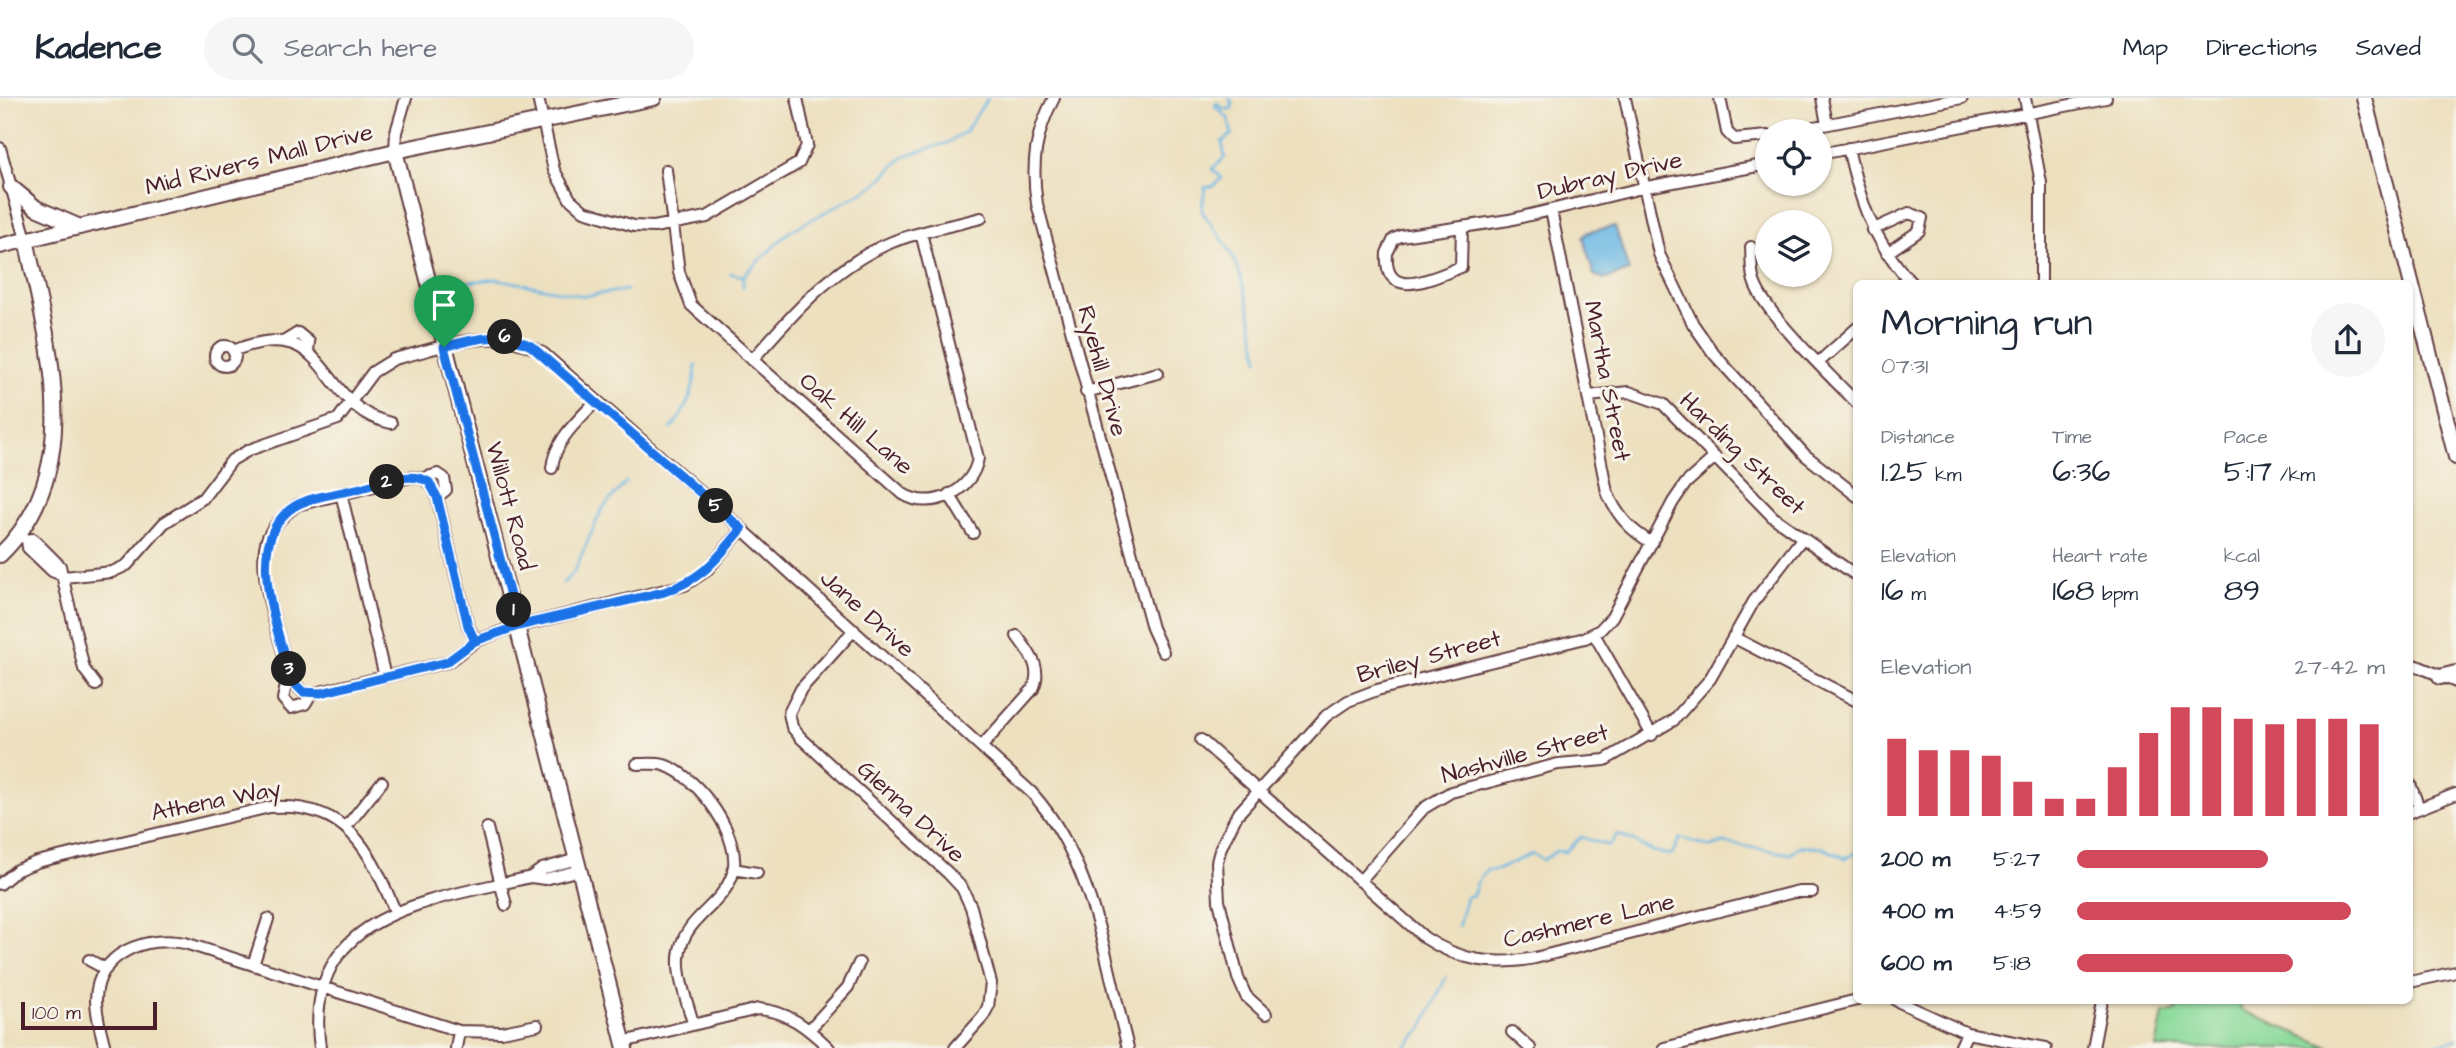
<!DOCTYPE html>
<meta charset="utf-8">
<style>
body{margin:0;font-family:"Architects Daughter",sans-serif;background:#f6f6f7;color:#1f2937;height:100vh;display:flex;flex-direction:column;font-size:26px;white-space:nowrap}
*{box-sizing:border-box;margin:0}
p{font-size:23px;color:#747a83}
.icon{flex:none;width:38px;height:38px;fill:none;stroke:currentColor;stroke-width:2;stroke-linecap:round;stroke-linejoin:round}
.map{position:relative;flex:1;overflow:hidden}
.sheet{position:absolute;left:1853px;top:182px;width:560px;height:724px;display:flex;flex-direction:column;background:#fff;border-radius:10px;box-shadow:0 2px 5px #0004}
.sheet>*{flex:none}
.fabs{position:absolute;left:1755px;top:21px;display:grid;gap:14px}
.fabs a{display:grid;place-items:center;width:77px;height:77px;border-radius:50%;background:#fff;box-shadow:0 2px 5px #0004;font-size:35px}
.scale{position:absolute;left:21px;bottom:18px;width:136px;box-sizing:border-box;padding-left:7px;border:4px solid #4a1f2b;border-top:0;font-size:19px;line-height:24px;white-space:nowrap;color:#4a1f2b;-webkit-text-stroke:5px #f7f3e8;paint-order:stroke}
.pin{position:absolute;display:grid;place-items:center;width:60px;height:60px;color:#fff;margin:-72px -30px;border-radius:50% 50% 50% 0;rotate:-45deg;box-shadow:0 0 7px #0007}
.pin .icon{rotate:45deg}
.km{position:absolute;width:35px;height:35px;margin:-18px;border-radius:50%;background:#222;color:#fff;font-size:19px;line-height:35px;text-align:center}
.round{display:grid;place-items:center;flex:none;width:74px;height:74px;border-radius:37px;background:#f6f6f7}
.headline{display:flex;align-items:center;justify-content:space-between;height:119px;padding:0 28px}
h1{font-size:38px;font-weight:600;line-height:52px}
.stats{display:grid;grid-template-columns:repeat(3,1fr);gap:10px;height:119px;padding:7px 28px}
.stats div{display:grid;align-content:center}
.stats b{font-size:30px;font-weight:600}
.stats small{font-size:19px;font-weight:400}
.stats p{font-size:19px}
.chart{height:196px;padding:14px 28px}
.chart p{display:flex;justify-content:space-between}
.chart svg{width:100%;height:126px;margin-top:7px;stroke:#d1495b;stroke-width:6}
ul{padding:0 28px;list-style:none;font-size:23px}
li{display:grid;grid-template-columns:112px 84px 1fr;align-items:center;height:52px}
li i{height:18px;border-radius:9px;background:#d1495b}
header{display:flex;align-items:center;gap:42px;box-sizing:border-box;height:98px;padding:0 35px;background:#fff;border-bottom:2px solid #e0e1e3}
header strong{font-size:33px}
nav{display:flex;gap:38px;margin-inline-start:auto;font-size:24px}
.search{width:490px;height:63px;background:#f6f6f7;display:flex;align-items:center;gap:18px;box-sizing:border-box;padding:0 24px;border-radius:38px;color:#747a83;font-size:26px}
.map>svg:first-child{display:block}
.green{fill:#88d999;stroke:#697c62;stroke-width:2}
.water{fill:#69b7e3;stroke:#5a6b87;stroke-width:2}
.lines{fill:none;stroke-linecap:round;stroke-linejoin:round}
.stream{stroke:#69b7e3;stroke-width:2.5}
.minor-casing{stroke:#623c41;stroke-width:14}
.major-casing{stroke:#623c41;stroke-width:18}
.minor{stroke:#fff;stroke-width:10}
.major{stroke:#fff;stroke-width:14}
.route-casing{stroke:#fff;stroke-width:14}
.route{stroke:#1a73e8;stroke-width:9}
.labels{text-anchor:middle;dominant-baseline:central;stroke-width:6;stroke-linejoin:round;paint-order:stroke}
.street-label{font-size:24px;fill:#4a1f2b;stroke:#f7f3e8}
</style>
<header>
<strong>Kadence</strong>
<div class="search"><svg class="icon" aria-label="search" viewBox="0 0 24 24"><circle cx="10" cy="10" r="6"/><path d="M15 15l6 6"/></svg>Search here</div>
<nav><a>Map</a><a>Directions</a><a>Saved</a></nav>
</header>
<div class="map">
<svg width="2456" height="950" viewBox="0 0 2456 950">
<rect width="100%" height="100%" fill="#f7f3e8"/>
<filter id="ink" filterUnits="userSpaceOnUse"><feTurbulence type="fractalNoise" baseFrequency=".0143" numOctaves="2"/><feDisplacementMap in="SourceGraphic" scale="14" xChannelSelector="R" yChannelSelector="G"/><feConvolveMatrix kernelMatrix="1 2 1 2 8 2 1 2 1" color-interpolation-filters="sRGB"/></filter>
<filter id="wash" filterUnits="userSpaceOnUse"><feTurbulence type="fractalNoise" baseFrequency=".00686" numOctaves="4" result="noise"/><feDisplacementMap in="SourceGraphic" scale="28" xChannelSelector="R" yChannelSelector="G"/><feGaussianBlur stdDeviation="1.57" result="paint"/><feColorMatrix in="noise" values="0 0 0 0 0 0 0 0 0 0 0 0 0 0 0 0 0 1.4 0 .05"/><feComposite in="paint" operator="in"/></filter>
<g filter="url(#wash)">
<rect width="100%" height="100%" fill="#ede0bf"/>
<path class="green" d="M2179 903H2240L2241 912 2332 950H2156L2163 916 2176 913Z"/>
<path class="water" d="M1615 128 1629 173 1605 181 1594 177 1583 139 1588 134Z"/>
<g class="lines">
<path class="stream" d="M1229 0 1233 6 1231 11H1224L1217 5 1215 8 1228 20 1232 36 1222 44 1225 59 1212 71 1222 80 1213 88 1205 89 1202 113C1212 129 1225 142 1233 159 1248 192 1252 227 1259 262
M730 175 743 178
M466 184 497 181 584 198 627 192
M743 189V178L790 133 874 88 904 58 947 45 965 34 988 0
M671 331C686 313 695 291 696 267
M563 485 574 474 602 411 626 384
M1458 829 1466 799 1473 797 1478 783 1487 772H1497L1532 756 1543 762 1556 753 1565 754 1581 739 1609 748 1617 736C1637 742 1651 758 1672 756L1680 740 1711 749 1724 745 1791 756 1799 748 1823 750 1845 760 1857 755
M1403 950 1422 931 1446 879
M2416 950 2456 942"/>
</g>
</g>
<g filter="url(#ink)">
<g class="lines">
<g class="minor-casing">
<path id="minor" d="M538 0 554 72 570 101 584 113 634 128 654 129 707 119 799 65 807 47 797 0
M1054 0C1035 35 1031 67 1037 106L1152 530 1163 554
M1625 0 1659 156 1693 226 1714 256 1805 357 1857 398
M1720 0 1727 34 1734 41 1768 38
M1822 0 1827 26
M2025 0 2041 85V186
M1793 33 1962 0
M0 50 26 141
M1848 50C1861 107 1873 142 1912 186
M395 53 396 34 406 0
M1820 56 2106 0
M666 72 679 174 691 207 903 396C931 414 973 393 978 360L921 135
M1551 112 1607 394C1617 418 1630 432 1652 445
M1462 130 1461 169C1437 178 1383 207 1387 155L1394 141 1401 138 1509 122 1642 90 1768 66
M1872 132 1909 115 1922 120 1919 133 1887 155
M1751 149C1752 161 1750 175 1755 186 1766 216 1832 280 1857 305
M285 243 298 235 309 244 308 253
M215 258a10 10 0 1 1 20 0a10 10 0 1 1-20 0Z
M233 253C332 212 316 310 391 325
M752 262C793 216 833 168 892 144 920 133 952 128 981 120
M1819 264 1857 230
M1086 294 1158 275
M1588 298 1629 294 1663 306 1773 419 1857 478
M552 370C555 341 578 323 596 303
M424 380 438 376 444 380 446 392 437 399
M341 395 385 579
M949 396 973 435
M19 436 27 442 33 441 60 468 84 571 96 587
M27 442 28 450 52 473 62 477
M64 479 112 474 127 467 164 425 203 400 232 362 249 352 338 321 373 274 394 261C446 249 495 225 544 256L742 431 1032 695C1094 764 1105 862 1128 950
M854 532 801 591 789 615 792 629 801 640 948 775 962 790 971 809 991 885 988 909 982 920 955 950
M1594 536 1652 637
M1733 539 1857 603
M476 543 468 528 437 399C432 385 426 379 411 379L297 407C285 416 274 426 268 439 254 471 282 547 291 582L303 594 311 596 448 564 476 543 508 531 685 487 706 473 742 431
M2410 565 2456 584
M291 582 286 587 283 601 291 610 305 606 311 596
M1201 642 1425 840C1460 863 1494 868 1535 860L1794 794H1812
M982 648 1033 591C1043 569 1029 555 1017 538
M637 666C646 666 656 665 664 667 699 678 745 742 732 778 721 808 687 819 680 852 675 875 687 902 693 925
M2410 686 2419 710
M2410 714 2456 696
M346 729 382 684
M487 730 506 807
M733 771 757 775
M531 779 542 771 577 761
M1360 783 1424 710 1451 694 1558 666 1605 662 1674 622 1710 581 1754 503 1801 442
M0 786 17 772 37 764 270 709C347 704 369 750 395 813
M89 862 106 871
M253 867 268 821
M2410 884 2456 874
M1897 903 1967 935 2046 950
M1266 916 1246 898 1238 880 1219 803 1217 764 1221 749 1237 717 1326 618 1348 603 1377 592 1585 540 1600 532 1612 519 1673 404 1686 385 1715 359
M809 932 848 889 859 865
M1512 934 1530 950
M623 944 758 911C788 913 808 930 829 950
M105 950C101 934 96 918 96 901 97 855 146 837 185 845L459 933 502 934 537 927
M320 950C301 813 433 802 531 779L545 781 580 772
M456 950 459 933
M1664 950 1857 902
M1960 950 1967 935
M2093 950 2102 903"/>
</g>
<g class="major-casing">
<path id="major" d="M2364 0 2456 359
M395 53 625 950
M11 89 36 110 80 129
M0 148 395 53 654 0
M0 457C88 372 48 246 26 141
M2440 579 2456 575"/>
</g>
<use href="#minor" class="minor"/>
<use href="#major" class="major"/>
</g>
</g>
<g class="lines" filter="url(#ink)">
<g class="route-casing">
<path id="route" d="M444 249 518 528 475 543 468 528 437 399 429 384C409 372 378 386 357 391 337 396 313 398 295 408 240 442 279 532 291 582L303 594 321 595 447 564 475 543 518 528 664 494C705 480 715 462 742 431L531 248C501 233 474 241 444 249"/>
</g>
<use href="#route" class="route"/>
</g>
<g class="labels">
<g class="street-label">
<text transform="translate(259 62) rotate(-14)">Mid Rivers Mall Drive</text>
<text transform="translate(1610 78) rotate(-13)">Dubray Drive</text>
<text transform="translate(1102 273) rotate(75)">Ryehill Drive</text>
<text transform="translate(1607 283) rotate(79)">Martha Street</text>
<text transform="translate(856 326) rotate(41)">Oak Hill Lane</text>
<text transform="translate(1742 356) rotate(44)">Harding Street</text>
<text transform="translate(510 408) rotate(75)">Willott Road</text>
<text transform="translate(867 516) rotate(42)">Jane Drive</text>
<text transform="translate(1429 559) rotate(-15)">Briley Street</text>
<text transform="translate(1525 656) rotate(-15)">Nashville Street</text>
<text transform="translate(216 703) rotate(-11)">Athena Way</text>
<text transform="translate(911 714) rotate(43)">Glenna Drive</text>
<text transform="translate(1589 823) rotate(-13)">Cashmere Lane</text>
</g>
</g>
</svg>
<div class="fabs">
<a><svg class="icon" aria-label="locate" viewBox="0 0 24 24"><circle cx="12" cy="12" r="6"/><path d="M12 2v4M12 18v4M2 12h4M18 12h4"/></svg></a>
<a><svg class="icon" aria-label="layers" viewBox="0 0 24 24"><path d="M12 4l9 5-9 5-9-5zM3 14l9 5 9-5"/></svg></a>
</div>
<div class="scale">100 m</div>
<div class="pin" style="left:444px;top:249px;background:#1e9e55"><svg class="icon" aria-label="arrive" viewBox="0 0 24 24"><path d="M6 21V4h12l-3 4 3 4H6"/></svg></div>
<b class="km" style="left:514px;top:512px">1</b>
<b class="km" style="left:387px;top:384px">2</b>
<b class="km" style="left:289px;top:571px">3</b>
<b class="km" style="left:716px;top:408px">5</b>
<b class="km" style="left:505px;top:239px">6</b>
<section class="sheet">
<div class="headline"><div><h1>Morning run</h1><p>07:31</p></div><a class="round"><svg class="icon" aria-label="share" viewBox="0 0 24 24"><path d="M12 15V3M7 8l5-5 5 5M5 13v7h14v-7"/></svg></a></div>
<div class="stats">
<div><p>Distance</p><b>1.25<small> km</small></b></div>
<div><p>Time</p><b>6:36</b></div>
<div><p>Pace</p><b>5:17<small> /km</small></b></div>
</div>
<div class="stats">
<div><p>Elevation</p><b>16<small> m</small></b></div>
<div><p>Heart rate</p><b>168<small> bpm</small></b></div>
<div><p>kcal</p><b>89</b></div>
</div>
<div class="chart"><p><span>Elevation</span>27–42 m</p>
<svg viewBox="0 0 160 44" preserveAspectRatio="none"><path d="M5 44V17M15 44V21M25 44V21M35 44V23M45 44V32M55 44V38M65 44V38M75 44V27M85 44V15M95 44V6M105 44V6M115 44V10M125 44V12M135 44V10M145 44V10M155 44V12"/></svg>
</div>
<ul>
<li><b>200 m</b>5:27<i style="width:62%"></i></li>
<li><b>400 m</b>4:59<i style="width:89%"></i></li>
<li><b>600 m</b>5:18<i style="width:70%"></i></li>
</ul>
</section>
</div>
